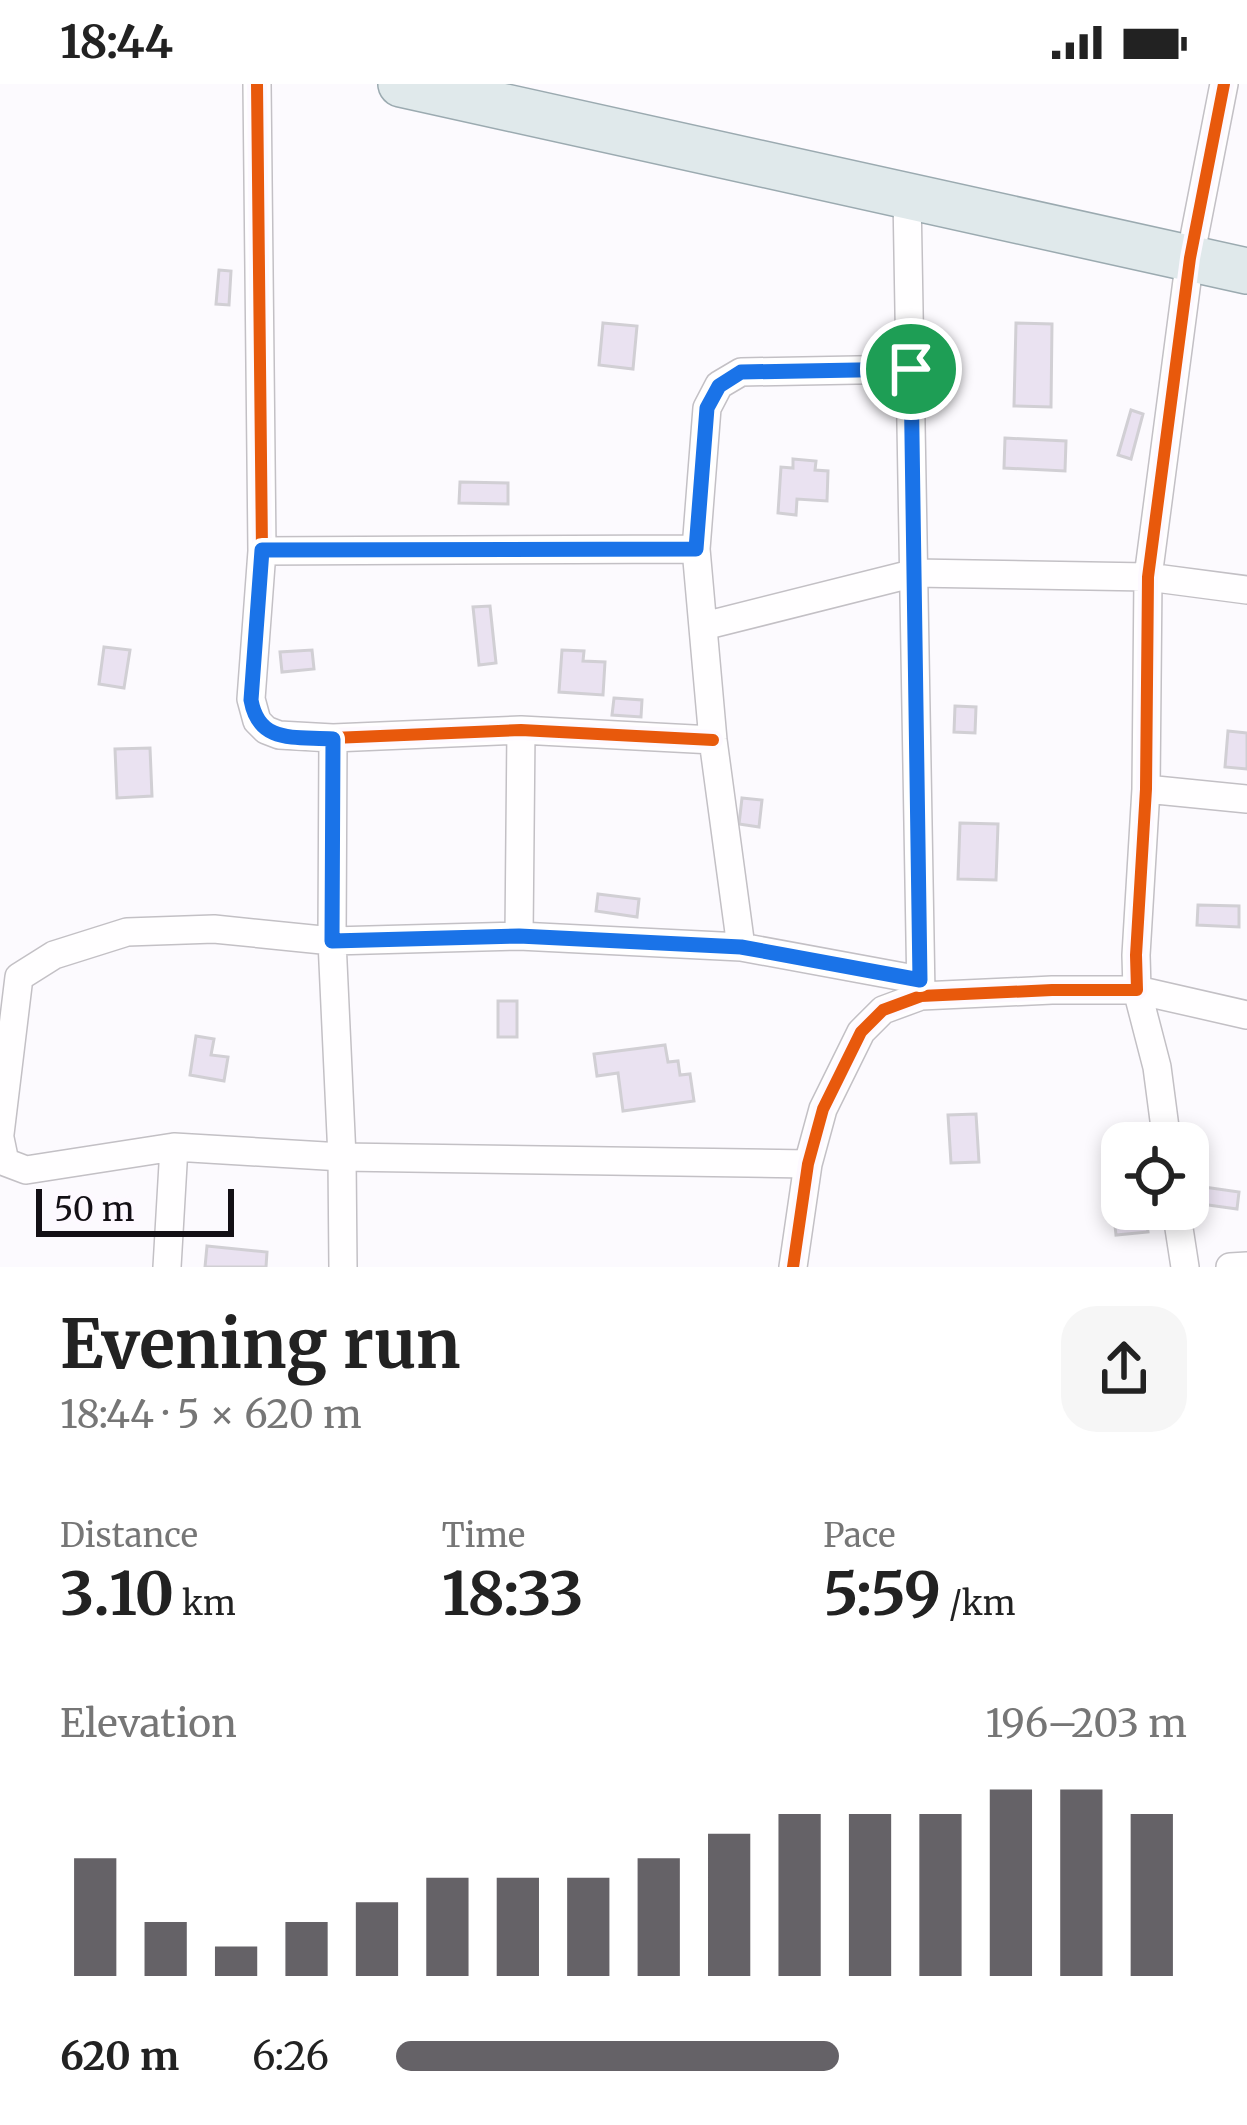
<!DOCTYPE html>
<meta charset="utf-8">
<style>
body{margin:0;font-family:Merriweather,serif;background:#f6f6f6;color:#222;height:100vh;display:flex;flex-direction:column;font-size:45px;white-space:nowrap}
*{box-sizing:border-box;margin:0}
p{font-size:39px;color:#767676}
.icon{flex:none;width:66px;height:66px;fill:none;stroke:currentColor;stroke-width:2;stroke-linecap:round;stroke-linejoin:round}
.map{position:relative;height:1183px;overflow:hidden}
.panel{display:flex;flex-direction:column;background:#fff;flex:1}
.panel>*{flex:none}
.controls{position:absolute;left:1101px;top:1038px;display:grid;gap:24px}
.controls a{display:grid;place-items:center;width:108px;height:108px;border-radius:24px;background:#fff;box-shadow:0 6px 18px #0003;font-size:60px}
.scale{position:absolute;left:36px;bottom:30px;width:198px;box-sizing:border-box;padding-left:12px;border:6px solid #131015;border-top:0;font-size:33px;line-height:42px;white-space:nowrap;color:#131015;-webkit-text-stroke:9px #fdf9ff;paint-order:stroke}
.pin{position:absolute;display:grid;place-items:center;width:102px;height:102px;color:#fff;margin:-51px;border:6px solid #fff;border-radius:50%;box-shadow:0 3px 12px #0007}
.round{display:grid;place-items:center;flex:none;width:126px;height:126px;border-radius:36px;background:#f6f6f6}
.head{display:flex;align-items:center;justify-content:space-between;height:204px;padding:0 60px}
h1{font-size:66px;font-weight:700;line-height:90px}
.figures{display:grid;grid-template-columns:repeat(3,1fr);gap:18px;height:204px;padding:12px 60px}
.figures div{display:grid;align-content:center}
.figures b{font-size:60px;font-weight:700}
.figures small{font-size:33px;font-weight:400}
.figures p{font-size:33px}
.chart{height:336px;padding:24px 60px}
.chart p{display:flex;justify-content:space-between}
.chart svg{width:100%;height:216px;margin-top:12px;stroke:#656267;stroke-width:6}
ul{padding:0 60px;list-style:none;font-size:39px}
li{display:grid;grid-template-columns:192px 144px 1fr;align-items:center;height:90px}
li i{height:30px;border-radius:15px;background:#656267}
.status{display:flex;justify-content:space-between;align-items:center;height:84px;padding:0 60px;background:#fff;direction:ltr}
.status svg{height:33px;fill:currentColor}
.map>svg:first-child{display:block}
.building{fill:#eae2f1;stroke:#d1cfd4;stroke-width:3}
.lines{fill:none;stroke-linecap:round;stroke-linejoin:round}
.street-casing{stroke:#c3c0c5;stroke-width:30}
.primary-casing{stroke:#9baab0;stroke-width:48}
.street{stroke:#fffeff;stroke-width:27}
.primary{stroke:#e0e9eb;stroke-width:45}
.cycleway-casing{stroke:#fdf9ff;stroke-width:20}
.cycleway{stroke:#e8590c;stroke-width:12}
.route-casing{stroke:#fff;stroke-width:24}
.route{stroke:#1a73e8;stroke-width:15}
</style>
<div class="status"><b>18:44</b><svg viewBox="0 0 49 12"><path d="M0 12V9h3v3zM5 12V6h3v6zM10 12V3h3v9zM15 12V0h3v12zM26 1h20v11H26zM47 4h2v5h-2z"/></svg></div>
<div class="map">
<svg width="1247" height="1183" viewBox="0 0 1247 1183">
<rect width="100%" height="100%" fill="#fcfafe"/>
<path class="building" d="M219 186 231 187 229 221 216 220Z
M603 239 637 242 633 285 599 281Z
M1016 239 1052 240 1051 323 1014 322Z
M1131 326 1143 330 1131 375 1118 371Z
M1005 354 1066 357 1065 387 1004 384Z
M793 375 816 377 815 386 828 387 827 417 797 415 796 431 778 429 781 383 793 384Z
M460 398 508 399V420L459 419Z
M490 522 496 579 479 581 473 523Z
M104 563 130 566 124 604 99 600Z
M312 566 314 585 282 588 280 568Z
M562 566 584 567 583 577 605 578 603 611 559 608Z
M614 614 642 616 641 633 612 631Z
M955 622 976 623 975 649 954 648Z
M1228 647 1247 649V685L1225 683Z
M150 664 152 712 117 714 115 665Z
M742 714 762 716 759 743 739 740Z
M960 739 998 740 996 796 958 795Z
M598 810 639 815 637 833 596 827Z
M1198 821 1239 822V843L1197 841Z
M498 917H517V953H498Z
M196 952 214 955 211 971 228 973 224 997 190 991Z
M665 961 668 978 678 977 680 991 690 990 694 1017 623 1027 618 989 597 992 594 970Z
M976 1030 979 1078 951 1079 948 1031Z
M1204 1103 1239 1108 1237 1125 1201 1120Z
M1145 1129 1148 1148 1116 1151 1114 1132Z
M207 1162 267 1168 266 1183H205Z"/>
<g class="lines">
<g class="street-casing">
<path id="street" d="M257 0 262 467 251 615 257 637 266 646 279 651 333 654 521 646 713 656
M907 112 921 911
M262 467 696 465
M704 542 915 489 1148 493 1247 506
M333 654 332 857 342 1073 343 1183
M1146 705 1247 715
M519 852 521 646
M741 863 713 656 696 465 707 324 719 301 741 288 911 285
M0 1050 19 893 54 871 127 848 214 845 332 857 519 852 741 863 920 896
M0 1054 5 1078 26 1086 174 1063 342 1073 808 1080
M1167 1059 1157 983 1137 906 1247 931
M1176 1125 1185 1183
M167 1183 174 1063
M793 1183 808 1080 823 1025 861 948 883 926 921 912 1052 906H1137L1136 871 1146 705 1148 493 1190 174 1224 0
M1230 1183 1247 1182"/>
</g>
<g class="primary-casing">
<path id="primary" d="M401 0 1247 187"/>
</g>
<use href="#street" class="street"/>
<use href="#primary" class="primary"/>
<g class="cycleway-casing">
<path id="cycleway" d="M257 0 262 467 251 615 257 637 266 646 279 651 333 654 521 646 713 656
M793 1183 808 1080 823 1025 861 948 883 926 921 912 1052 906H1137L1136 871 1146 705 1148 493 1190 174 1224 0"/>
</g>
<use href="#cycleway" class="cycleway"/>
</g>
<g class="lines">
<g class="route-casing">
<path id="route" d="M911 285 920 896 741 863 519 852 332 857 333 655C296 652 259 661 251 616L262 466 696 465 707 324 719 302 741 288Z"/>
</g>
<use href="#route" class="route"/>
</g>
</svg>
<div class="controls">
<a><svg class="icon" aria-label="locate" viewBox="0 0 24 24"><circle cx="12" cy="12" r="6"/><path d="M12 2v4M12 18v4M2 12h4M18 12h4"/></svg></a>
</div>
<div class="scale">50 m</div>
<div class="pin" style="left:911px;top:285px;background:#1e9e55"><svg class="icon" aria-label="arrive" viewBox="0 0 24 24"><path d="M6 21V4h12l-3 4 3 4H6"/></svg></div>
</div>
<section class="panel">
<div class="head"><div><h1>Evening run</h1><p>18:44 · 5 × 620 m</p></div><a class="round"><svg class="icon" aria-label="share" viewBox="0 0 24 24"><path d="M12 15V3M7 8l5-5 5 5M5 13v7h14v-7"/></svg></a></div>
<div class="figures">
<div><p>Distance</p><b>3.10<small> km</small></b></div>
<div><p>Time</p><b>18:33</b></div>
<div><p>Pace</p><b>5:59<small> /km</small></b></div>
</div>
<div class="chart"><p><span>Elevation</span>196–203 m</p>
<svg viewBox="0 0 160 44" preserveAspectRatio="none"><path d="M5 44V20M15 44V33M25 44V38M35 44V33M45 44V29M55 44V24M65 44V24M75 44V24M85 44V20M95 44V15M105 44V11M115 44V11M125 44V11M135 44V6M145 44V6M155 44V11"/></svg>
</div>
<ul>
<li><b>620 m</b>6:26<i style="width:56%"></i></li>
</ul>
</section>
